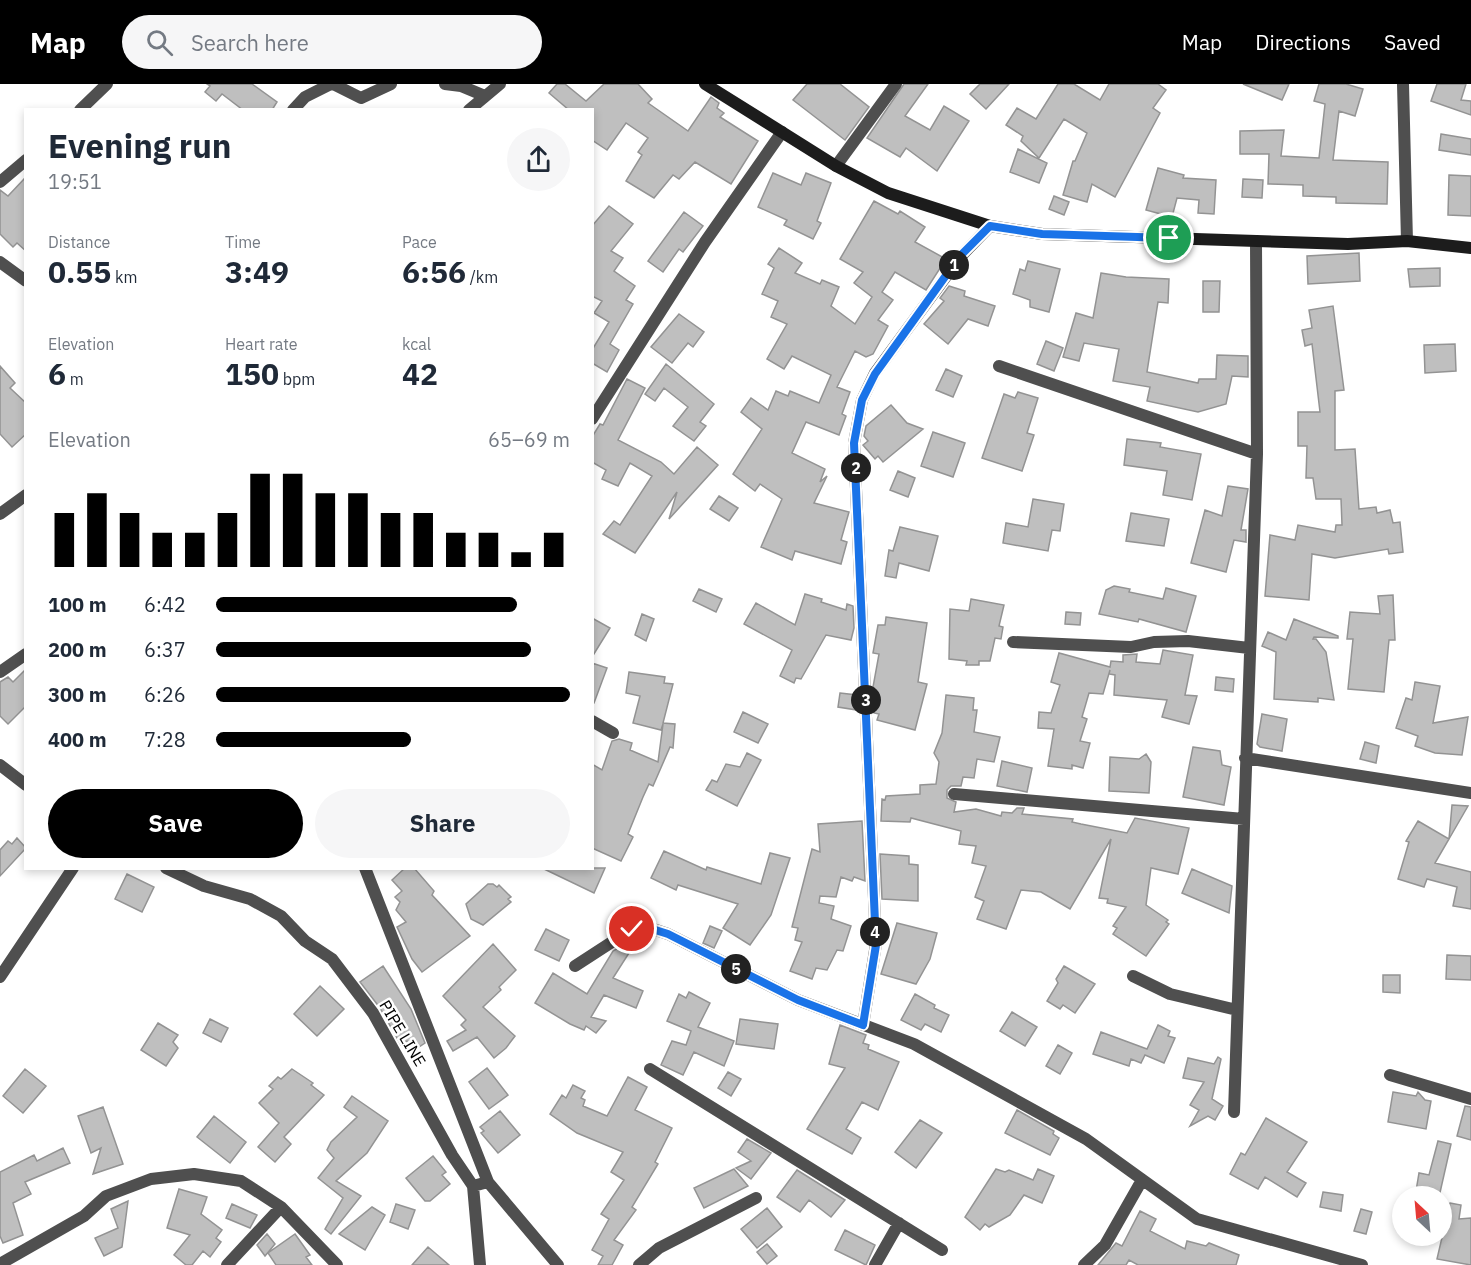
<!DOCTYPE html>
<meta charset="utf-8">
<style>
body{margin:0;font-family:"IBM Plex Sans",sans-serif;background:#f6f6f7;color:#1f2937;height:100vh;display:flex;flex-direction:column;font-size:22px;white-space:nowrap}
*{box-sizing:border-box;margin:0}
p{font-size:20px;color:#747a83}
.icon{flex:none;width:33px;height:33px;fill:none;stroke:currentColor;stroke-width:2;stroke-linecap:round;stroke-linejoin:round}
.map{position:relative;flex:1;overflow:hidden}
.side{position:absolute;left:24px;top:24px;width:570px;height:762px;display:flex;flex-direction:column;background:#fff;border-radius:0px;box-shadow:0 3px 9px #0003}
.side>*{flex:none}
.needle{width:39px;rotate:334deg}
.controls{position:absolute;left:1392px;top:1102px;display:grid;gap:12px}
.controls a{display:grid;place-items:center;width:60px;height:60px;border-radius:50%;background:#fff;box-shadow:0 3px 9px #0003;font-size:30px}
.pin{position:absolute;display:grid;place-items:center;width:51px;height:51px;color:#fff;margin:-26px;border:3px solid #fff;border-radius:50%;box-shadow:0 2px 6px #0007}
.km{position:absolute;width:30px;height:30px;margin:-15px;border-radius:50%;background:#222;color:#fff;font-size:16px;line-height:30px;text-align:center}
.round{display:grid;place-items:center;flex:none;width:63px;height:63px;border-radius:32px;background:#f6f6f7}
.summary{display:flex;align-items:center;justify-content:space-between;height:102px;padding:0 24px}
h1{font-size:33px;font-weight:700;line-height:45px}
.figures{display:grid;grid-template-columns:repeat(3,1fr);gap:9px;height:102px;padding:6px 24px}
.figures div{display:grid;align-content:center}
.figures b{font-size:30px;font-weight:700}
.figures small{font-size:16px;font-weight:400}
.figures p{font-size:16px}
.chart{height:168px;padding:12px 24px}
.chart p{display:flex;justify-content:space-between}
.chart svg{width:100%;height:108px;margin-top:6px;stroke:#000;stroke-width:6}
.action{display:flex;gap:12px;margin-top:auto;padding:12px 24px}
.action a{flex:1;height:69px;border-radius:36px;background:#000;color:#fff;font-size:24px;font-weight:700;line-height:69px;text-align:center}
.action a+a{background:#f6f6f7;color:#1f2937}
ul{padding:0 24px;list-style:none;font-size:20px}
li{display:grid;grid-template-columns:96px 72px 1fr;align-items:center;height:45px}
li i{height:15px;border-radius:8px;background:#000}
header{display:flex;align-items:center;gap:36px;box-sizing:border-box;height:84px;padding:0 30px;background:#000;color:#fff}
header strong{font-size:28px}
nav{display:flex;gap:33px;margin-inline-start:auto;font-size:21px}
.search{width:420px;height:54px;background:#f6f6f7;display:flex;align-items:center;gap:15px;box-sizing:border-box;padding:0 21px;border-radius:33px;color:#747a83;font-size:22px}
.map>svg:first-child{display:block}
.building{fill:#bfbfbf;stroke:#939393;stroke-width:1.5}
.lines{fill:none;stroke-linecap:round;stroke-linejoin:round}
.street{stroke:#4f4f4f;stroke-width:12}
.secondary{stroke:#1c1c1c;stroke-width:12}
.route-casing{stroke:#fff;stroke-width:12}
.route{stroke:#1a73e8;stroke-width:8}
.labels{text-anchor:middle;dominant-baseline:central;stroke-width:5;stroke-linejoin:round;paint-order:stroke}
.street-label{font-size:16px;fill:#000;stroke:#fff}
</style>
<header>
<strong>Map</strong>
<div class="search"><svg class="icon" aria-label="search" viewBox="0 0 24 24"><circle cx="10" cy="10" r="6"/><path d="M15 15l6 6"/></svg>Search here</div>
<nav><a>Map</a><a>Directions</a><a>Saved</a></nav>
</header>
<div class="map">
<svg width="1471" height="1181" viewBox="0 0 1471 1181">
<rect width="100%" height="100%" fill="#fff"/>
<path class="building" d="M207 0H252L277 18 272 26H243L222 10 216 17 205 8 210 2Z
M557 0H565L586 17 604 0H638L652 15 648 19 688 47 711 13 719 19 717 24 724 29 720 33 758 57 731 100 695 78 679 95 673 91 654 114 626 97 642 71 638 68 648 54 626 39 607 66 592 56V26H569L549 9Z
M807 0H840L869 23 845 56 793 16Z
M904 0H928L905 32 930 46 944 22 969 37 937 87 906 64 900 73 867 54Z
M980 0H1009L986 25 970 10Z
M1058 0H1074L1100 16 1109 0H1158L1166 6 1153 24 1160 29 1115 113 1092 100 1087 118 1063 111 1073 77H1075L1087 49 1064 35 1039 74 1021 57 1023 52 1006 41 1017 24 1036 35Z
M1243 0H1289L1282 16Z
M1319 0H1346L1363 5 1355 32 1339 27 1333 76 1388 78 1387 120 1336 119V113L1303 112V101L1268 100 1269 70H1240V47L1284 46 1281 72 1319 74 1325 20 1314 17Z
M1437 0H1466L1461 16 1471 17V31L1431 17Z
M1441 50 1471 55V71L1439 66Z
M1018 65 1047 79 1039 99 1010 88Z
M1158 84 1184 91 1183 94 1216 96 1214 130 1198 129 1199 116 1177 114 1172 133 1146 126Z
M773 89 801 101 806 89 831 99 817 137 821 139 813 155 784 141 787 136 758 123Z
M1449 91 1471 92V132L1448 131Z
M26 93V167L17 159 13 163 0 150V106L8 112Z
M1243 95 1263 96 1262 114 1242 113Z
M1054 112 1069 118 1064 131 1049 125Z
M874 117 898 130 900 127 925 143 915 158 946 175 926 206 895 188 882 208 893 216 878 236 888 242 873 270 866 273 855 267 837 303 850 308 842 330 846 332 839 351 806 338 792 369 825 385 820 398 827 392 814 419 849 428 841 456 847 458 841 480 795 467 792 476 761 463 782 415 760 400 755 407 733 390 762 345 741 328 751 314 768 326 776 307 788 312 790 307 819 319 831 291 792 272 784 285 767 275 787 240 771 233 778 217 762 210 774 184 768 180 779 164 802 179 795 189 820 200 822 196 839 203 831 222 855 240 872 213 854 199 863 188 840 175Z
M609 122 633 140 611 167 623 174 614 187 635 202 626 216 633 220 610 260 619 266 607 288 592 279V266L609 238 594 229 602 217 592 212V142Z
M684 128 703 142 683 168 679 165 663 188 648 177Z
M1359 169 1360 197 1308 200 1307 172Z
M1028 177 1060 185 1049 228 1030 223V216L1013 210 1020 185 1025 187Z
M1440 184V202L1410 203 1408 185Z
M1101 189 1126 193 1169 195 1168 219 1158 218 1147 288 1198 299 1199 295H1216L1217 271 1248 272V293L1232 292 1226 320 1198 328 1147 317 1150 303 1113 297 1119 265 1084 259 1079 277 1063 273 1076 229 1093 234Z
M1203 197H1220L1219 228H1203Z
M949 202 965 207 964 212 995 222 988 242 968 235 948 260 924 240 944 217 940 214Z
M1333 222 1344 306 1335 307V366L1355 365 1359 425 1376 423 1377 429 1390 426 1393 439 1400 438 1403 468 1389 470 1388 465 1335 474 1312 470 1309 516 1265 512 1270 451 1295 456 1298 441 1335 448 1336 441H1342L1341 415H1316L1313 394H1306L1307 362H1298V328H1320L1312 260 1305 262 1302 246 1312 244 1309 226Z
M679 230 704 248 693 263 688 259 672 279 651 263Z
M1046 257 1063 264 1054 287 1037 280Z
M1455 260 1456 287 1425 289 1424 261Z
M666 280 714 320 700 338 706 342 694 357 673 342 688 323 664 304 655 317 645 310Z
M0 282 15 299 10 304 26 319V350L12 363 0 350Z
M946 285 962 292 953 313 936 306Z
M627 295 645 304 618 356 661 378 674 390 697 363 718 381 669 435 677 408 635 469 603 450 614 437 620 441 652 392 630 379 618 402 602 395 606 386 592 378V353L600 340 603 341Z
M1018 308 1038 314 1027 349 1034 351 1022 387 982 374 1004 310 1015 314Z
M891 321 907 339 923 345 883 378 878 372 875 375 863 361 868 357 864 352 866 342Z
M933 348 965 359 953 393 921 382Z
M1127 355 1161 359 1160 363 1201 370 1192 416 1163 411 1167 387 1124 381Z
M898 387 915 394 908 413 890 406Z
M1228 402 1248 405 1241 446H1246V458L1234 456 1226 488 1191 479 1205 426 1222 432Z
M719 412 738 424 729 437 710 425Z
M1033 415 1064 420 1060 447 1052 446 1048 467 1003 459 1006 439 1028 443Z
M1131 429 1169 435 1164 462 1126 457Z
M900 443 938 452 929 487 899 479 896 494 885 492 889 466 893 467Z
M1114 502 1130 505 1129 508 1163 515 1166 504 1196 512 1186 548 1139 535 1138 538 1099 530 1106 506Z
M699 505 722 515 716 528 693 517Z
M805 510 822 515 821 518 846 526 847 520 853 522 854 544 851 556 826 551 801 595 796 594 794 599 780 592 792 566 744 540 756 519 795 541Z
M1393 511 1395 556H1389L1384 608 1348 605 1353 555H1347L1350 528 1380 530 1378 512Z
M971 515 1004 521 999 542 1003 543 1001 555 995 554 990 577H979V581H966L967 577 949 575 950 525 969 527Z
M1066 528 1081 529 1080 541 1065 540Z
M642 530 654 535 646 557 635 551Z
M886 533 927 539 918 598 927 600 915 646 877 636 879 630 874 629 873 603 879 570 873 569 878 541H885Z
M592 534 610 544 592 573Z
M1294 535 1338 552V554L1314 553 1313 555H1316L1326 568 1334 616 1318 614V618L1274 615 1276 568 1262 562 1268 548 1286 556Z
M1163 566 1193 571 1185 611 1197 612 1189 640 1162 633 1167 616 1114 611 1115 591 1109 590 1110 586 1103 610 1089 609 1082 633 1087 635 1080 657 1090 659 1083 684 1072 681V685L1048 682 1054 645 1038 644 1039 628 1051 629 1060 601 1051 598 1059 569 1110 583 1111 577 1123 578V571L1137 570 1136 578 1160 580Z
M592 579 607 584 594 619H592Z
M26 585V622L8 640 0 632V598L8 593 13 598Z
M629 588 665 593 664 599 673 600 663 639 675 640 673 664 670 663 653 702 649 700 643 713 628 750 633 753 621 777 592 764V680L602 686 612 657 619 655 632 659 630 666 658 678 663 640 661 646 633 639 640 612 626 609Z
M1216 593 1234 595 1233 608 1215 606Z
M1415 598 1440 602 1433 639 1468 633 1462 671 1435 669 1415 662 1418 652 1396 644 1406 614 1412 616Z
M840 609 857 611V626L838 623Z
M946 611 974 614 973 626H977L974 648 1000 653 994 678 977 675 974 694 963 693 961 702H951L947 706V714L956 718 954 728 976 725 1001 732 1002 728 1012 729 1017 724H1024L1022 730 1073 735 1072 738 1081 740 1127 749 1135 734 1189 744 1178 790 1151 784 1146 821 1168 836 1166 838 1169 840 1146 872 1113 850 1117 844 1113 842 1126 823 1107 819 1108 815 1099 814 1111 755 1070 825 1041 808 1021 806 1006 845 977 835 984 817 975 813 986 782 972 779 976 762 959 760 961 747 911 734 910 738 881 737 882 715 885 716 886 712 920 710V701L936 700 939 678 934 669 942 649Z
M743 628 768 640 758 659 734 648Z
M1262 630 1287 635 1282 667 1260 663 1257 660Z
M1365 658 1379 662 1376 679 1360 675Z
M1193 663 1220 667 1222 681 1231 683 1224 721 1183 713Z
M747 669 761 676 737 722 706 706 712 696 717 698 726 680 740 683Z
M1146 670 1151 678 1149 709 1109 707 1110 673 1139 675Z
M1002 677 1032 684 1027 708 997 702Z
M1452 721 1468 722 1449 755Z
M862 737 865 797 854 793 852 797 841 793 836 813 820 812 819 819 834 822 831 835 851 842 843 867 837 866 827 886 816 884 812 895 790 887 802 858 795 856 798 844 792 843 812 765 820 768 818 740Z
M1418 737 1449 755 1435 779 1471 788V825L1453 822 1457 803 1427 795 1424 803 1398 795 1409 758 1406 757Z
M17 754 26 764 0 792V766L8 757 12 760Z
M664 767 706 786 707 783 761 800 770 769 790 774 771 831 750 861 723 844 738 820 678 801 676 806 651 794Z
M880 770 909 772V780L918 781V817L882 815Z
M405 784H414L434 807 432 811 470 852 422 888 412 875 397 843 406 838 396 826 400 818 395 813 402 807 392 796Z
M542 784H605L594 809Z
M1192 785 1232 802 1229 829 1182 809Z
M127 790 154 803 142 828 115 815Z
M488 800H493L497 803 499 801 511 813 508 815 511 818 483 841 471 835 466 820Z
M897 839 937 849 930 875 916 900 881 890Z
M710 842 722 847 714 864 703 859Z
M546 845 569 856 559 877 535 866Z
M493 860 516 886 499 903 501 906 483 923 515 952 506 964 494 974 477 953 453 967 447 957 466 946 461 941 466 936 443 912Z
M620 863 629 869 613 894 643 907 636 924 604 911 591 933 606 937 596 949 586 942 584 946 570 940 535 919 553 889 587 910 613 867Z
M1447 871 1471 872V896L1446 895Z
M383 882 411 925 425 959 413 967 407 957 401 961 380 924 360 898Z
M1064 882 1095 900 1075 929 1063 921 1060 925 1047 917 1058 899 1056 895Z
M1383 891H1400V909L1383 908Z
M320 902 344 925 317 952 294 930Z
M689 908 710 919 698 943 734 957 724 982 694 968 683 991 661 981 672 957 686 961 691 947 667 937 679 910 686 914Z
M915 910 935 921 934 924 949 931 941 948 925 940 921 946 901 936Z
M1012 928 1037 943 1025 962 1000 947Z
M210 935 228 944 221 958 203 949Z
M740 935 778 940 774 965 736 960Z
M158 939 178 951 173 958 178 964 166 982 141 966Z
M840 941 866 951 863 959 869 961 868 965 899 978 878 1026 862 1018 846 1045 861 1054 852 1070 807 1045 845 984 829 980Z
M1158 941 1170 947 1168 952 1175 954 1164 979 1145 971 1141 979 1131 975 1129 982 1093 970 1101 948 1147 965Z
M1058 961 1072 969 1060 990 1046 982Z
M1218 973 1221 975 1212 1015 1223 1022 1215 1036 1208 1032 1190 1042 1199 1026 1190 1021 1204 998 1183 994 1188 974 1214 980Z
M487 984 508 1011 489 1025 469 998Z
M25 985 46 1002 23 1029 3 1012Z
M292 985 313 999 311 1001 324 1011 284 1053 291 1060 275 1078 258 1063 279 1039 259 1019 273 1005 269 1002 278 993 281 995Z
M728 988 741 995 731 1012 718 1004Z
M628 993 647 1003 635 1026 672 1044 655 1078 658 1080 632 1123 636 1126 614 1156 623 1161 612 1181H598L603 1172 592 1166 609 1135 601 1130 624 1096 611 1088 623 1068 577 1049 550 1030 562 1011 566 1014 573 1001 585 1007 581 1014 585 1016 583 1022 607 1032Z
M1393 1008 1416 1012 1418 1008 1425 1016 1431 1017 1426 1045 1388 1038Z
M352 1012 388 1037 367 1069 336 1097 361 1112 331 1150 325 1145 343 1114 318 1094 334 1074 327 1066 331 1058 357 1033 344 1023Z
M1465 1022 1471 1023V1056L1457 1052Z
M103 1023 123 1080 93 1090 101 1064 91 1069 78 1032Z
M1017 1026 1054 1047 1053 1050 1059 1054 1050 1071 1005 1049Z
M500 1027 520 1051 498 1069 481 1049 484 1047 480 1043Z
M214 1032 246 1058 230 1079 197 1053Z
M1266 1034 1307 1058 1287 1088 1306 1099 1297 1113 1265 1093 1258 1105 1230 1090 1241 1069 1245 1071Z
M920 1036 942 1049 916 1084 895 1068Z
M747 1055 771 1069 751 1095 736 1084 751 1077 738 1068Z
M1438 1057 1451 1060 1439 1113H1415L1419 1089 1429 1091Z
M63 1064 70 1079 25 1098 31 1110 13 1119 23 1151 3 1159 0 1152V1088L34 1071 37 1077Z
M433 1072 446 1088 442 1091 450 1100 430 1117H425L406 1094Z
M734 1085 748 1102 704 1124 694 1104Z
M996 1085 1005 1088 1009 1086 1033 1096 1038 1085 1054 1092 1042 1119 1024 1111 1010 1131 989 1143 985 1140 980 1146 965 1133Z
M797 1086 845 1116 831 1133 809 1116 800 1128 777 1113Z
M179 1105 207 1113 201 1130 222 1146 216 1154 221 1158 210 1173 203 1167 192 1181H186L174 1171 190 1151 167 1144Z
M1323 1108 1343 1111 1341 1127 1320 1123Z
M128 1117 122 1163 104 1172 95 1154 118 1144 111 1125Z
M1450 1119 1461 1121 1459 1135 1471 1134V1181L1437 1175Z
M232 1120 257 1131 250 1144 226 1134Z
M396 1120 415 1126 408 1145 390 1138Z
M372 1123 385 1131 365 1166 339 1150Z
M767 1124 782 1143 757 1164 741 1145Z
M1361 1125 1372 1128 1366 1150 1354 1147Z
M1140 1127 1156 1135 1150 1147 1185 1165 1187 1157 1206 1162 1209 1159 1239 1171 1236 1181H1138L1129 1176 1126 1181H1098L1116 1159 1122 1162Z
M845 1146 875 1161 866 1181 835 1166Z
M267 1150 275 1160 265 1172 257 1161Z
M295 1150 310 1171 306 1173 312 1181H276L268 1169Z
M767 1160 777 1172 767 1180 757 1168Z
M428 1163 449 1181H412Z"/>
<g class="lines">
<path class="street" d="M333 0 361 14 391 0
M445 0 461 2 485 12
M1403 0 1407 157
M80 26 107 0
M293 26 305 13 331 0
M469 26 500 0
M836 82 896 0
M0 98 26 76
M0 178 26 197
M999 282 1257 370
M592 335 705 158 782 48
M0 430 26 411
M1013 558 1131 563 1154 558 1188 557 1249 564
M0 588 26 570
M592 637 613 649
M1245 674 1471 709
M0 681 26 701
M954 710 1244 735
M166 784 204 802 250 815 281 832 305 857 332 875 373 929 452 1071 473 1102 488 1098 558 1181
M365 784 488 1098
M575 882 632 845 647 843 668 850 798 916 914 960 1086 1055 1197 1135 1362 1181
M1133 892 1170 910 1237 926
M0 893 73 784
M863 941 876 860 854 359 862 316 875 289 961 172 990 142
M650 985 942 1166
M1390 991 1471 1015
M1234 1028 1257 370 1256 157
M473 1102 480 1181
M0 1180 84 1132 106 1112 151 1095 194 1090 241 1097 281 1123 337 1181
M227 1181 281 1123
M639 1181 659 1164 756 1114
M875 1181 899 1139
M1084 1181 1105 1161 1142 1096"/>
<path class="secondary" d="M705 0 836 82 888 109 990 142 1042 150 1348 160 1407 157 1471 164"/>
</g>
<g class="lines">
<g class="route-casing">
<path id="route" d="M632 845 646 843 668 850 798 916 863 941 876 861 854 359 862 316 875 290 960 172 990 142 1042 150 1169 154"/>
</g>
<use href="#route" class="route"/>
</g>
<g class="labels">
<g class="street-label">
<text transform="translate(403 949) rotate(59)">PIPE LINE</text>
</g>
</g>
</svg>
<div class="controls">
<a><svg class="needle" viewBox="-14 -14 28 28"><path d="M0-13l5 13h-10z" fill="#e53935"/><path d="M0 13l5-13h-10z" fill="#747a83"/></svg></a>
</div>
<div class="pin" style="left:1169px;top:154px;background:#1e9e55"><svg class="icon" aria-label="arrive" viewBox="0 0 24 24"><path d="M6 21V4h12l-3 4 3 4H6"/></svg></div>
<div class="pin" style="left:632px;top:845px;background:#d93025"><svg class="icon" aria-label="check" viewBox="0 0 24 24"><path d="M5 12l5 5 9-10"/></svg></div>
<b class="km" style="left:954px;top:181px">1</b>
<b class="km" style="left:856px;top:384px">2</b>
<b class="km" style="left:866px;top:616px">3</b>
<b class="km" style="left:875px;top:848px">4</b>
<b class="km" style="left:736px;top:885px">5</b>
<section class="side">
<div class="summary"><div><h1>Evening run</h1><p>19:51</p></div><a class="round"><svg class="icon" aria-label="share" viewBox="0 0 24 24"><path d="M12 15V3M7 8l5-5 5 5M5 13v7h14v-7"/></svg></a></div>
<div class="figures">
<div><p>Distance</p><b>0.55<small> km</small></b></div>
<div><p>Time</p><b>3:49</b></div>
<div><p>Pace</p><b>6:56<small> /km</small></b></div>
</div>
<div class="figures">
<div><p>Elevation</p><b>6<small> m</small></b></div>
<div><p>Heart rate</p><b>150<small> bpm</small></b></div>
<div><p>kcal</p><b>42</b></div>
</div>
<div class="chart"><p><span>Elevation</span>65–69 m</p>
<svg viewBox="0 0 160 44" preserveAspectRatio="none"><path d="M5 44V22M15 44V14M25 44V22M35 44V30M45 44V30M55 44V22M65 44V6M75 44V6M85 44V14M95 44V14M105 44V22M115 44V22M125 44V30M135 44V30M145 44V38M155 44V30"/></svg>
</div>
<ul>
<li><b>100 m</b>6:42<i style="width:85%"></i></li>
<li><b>200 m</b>6:37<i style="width:89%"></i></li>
<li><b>300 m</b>6:26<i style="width:100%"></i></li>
<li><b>400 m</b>7:28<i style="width:55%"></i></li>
</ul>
<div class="action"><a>Save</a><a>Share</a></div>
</section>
</div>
